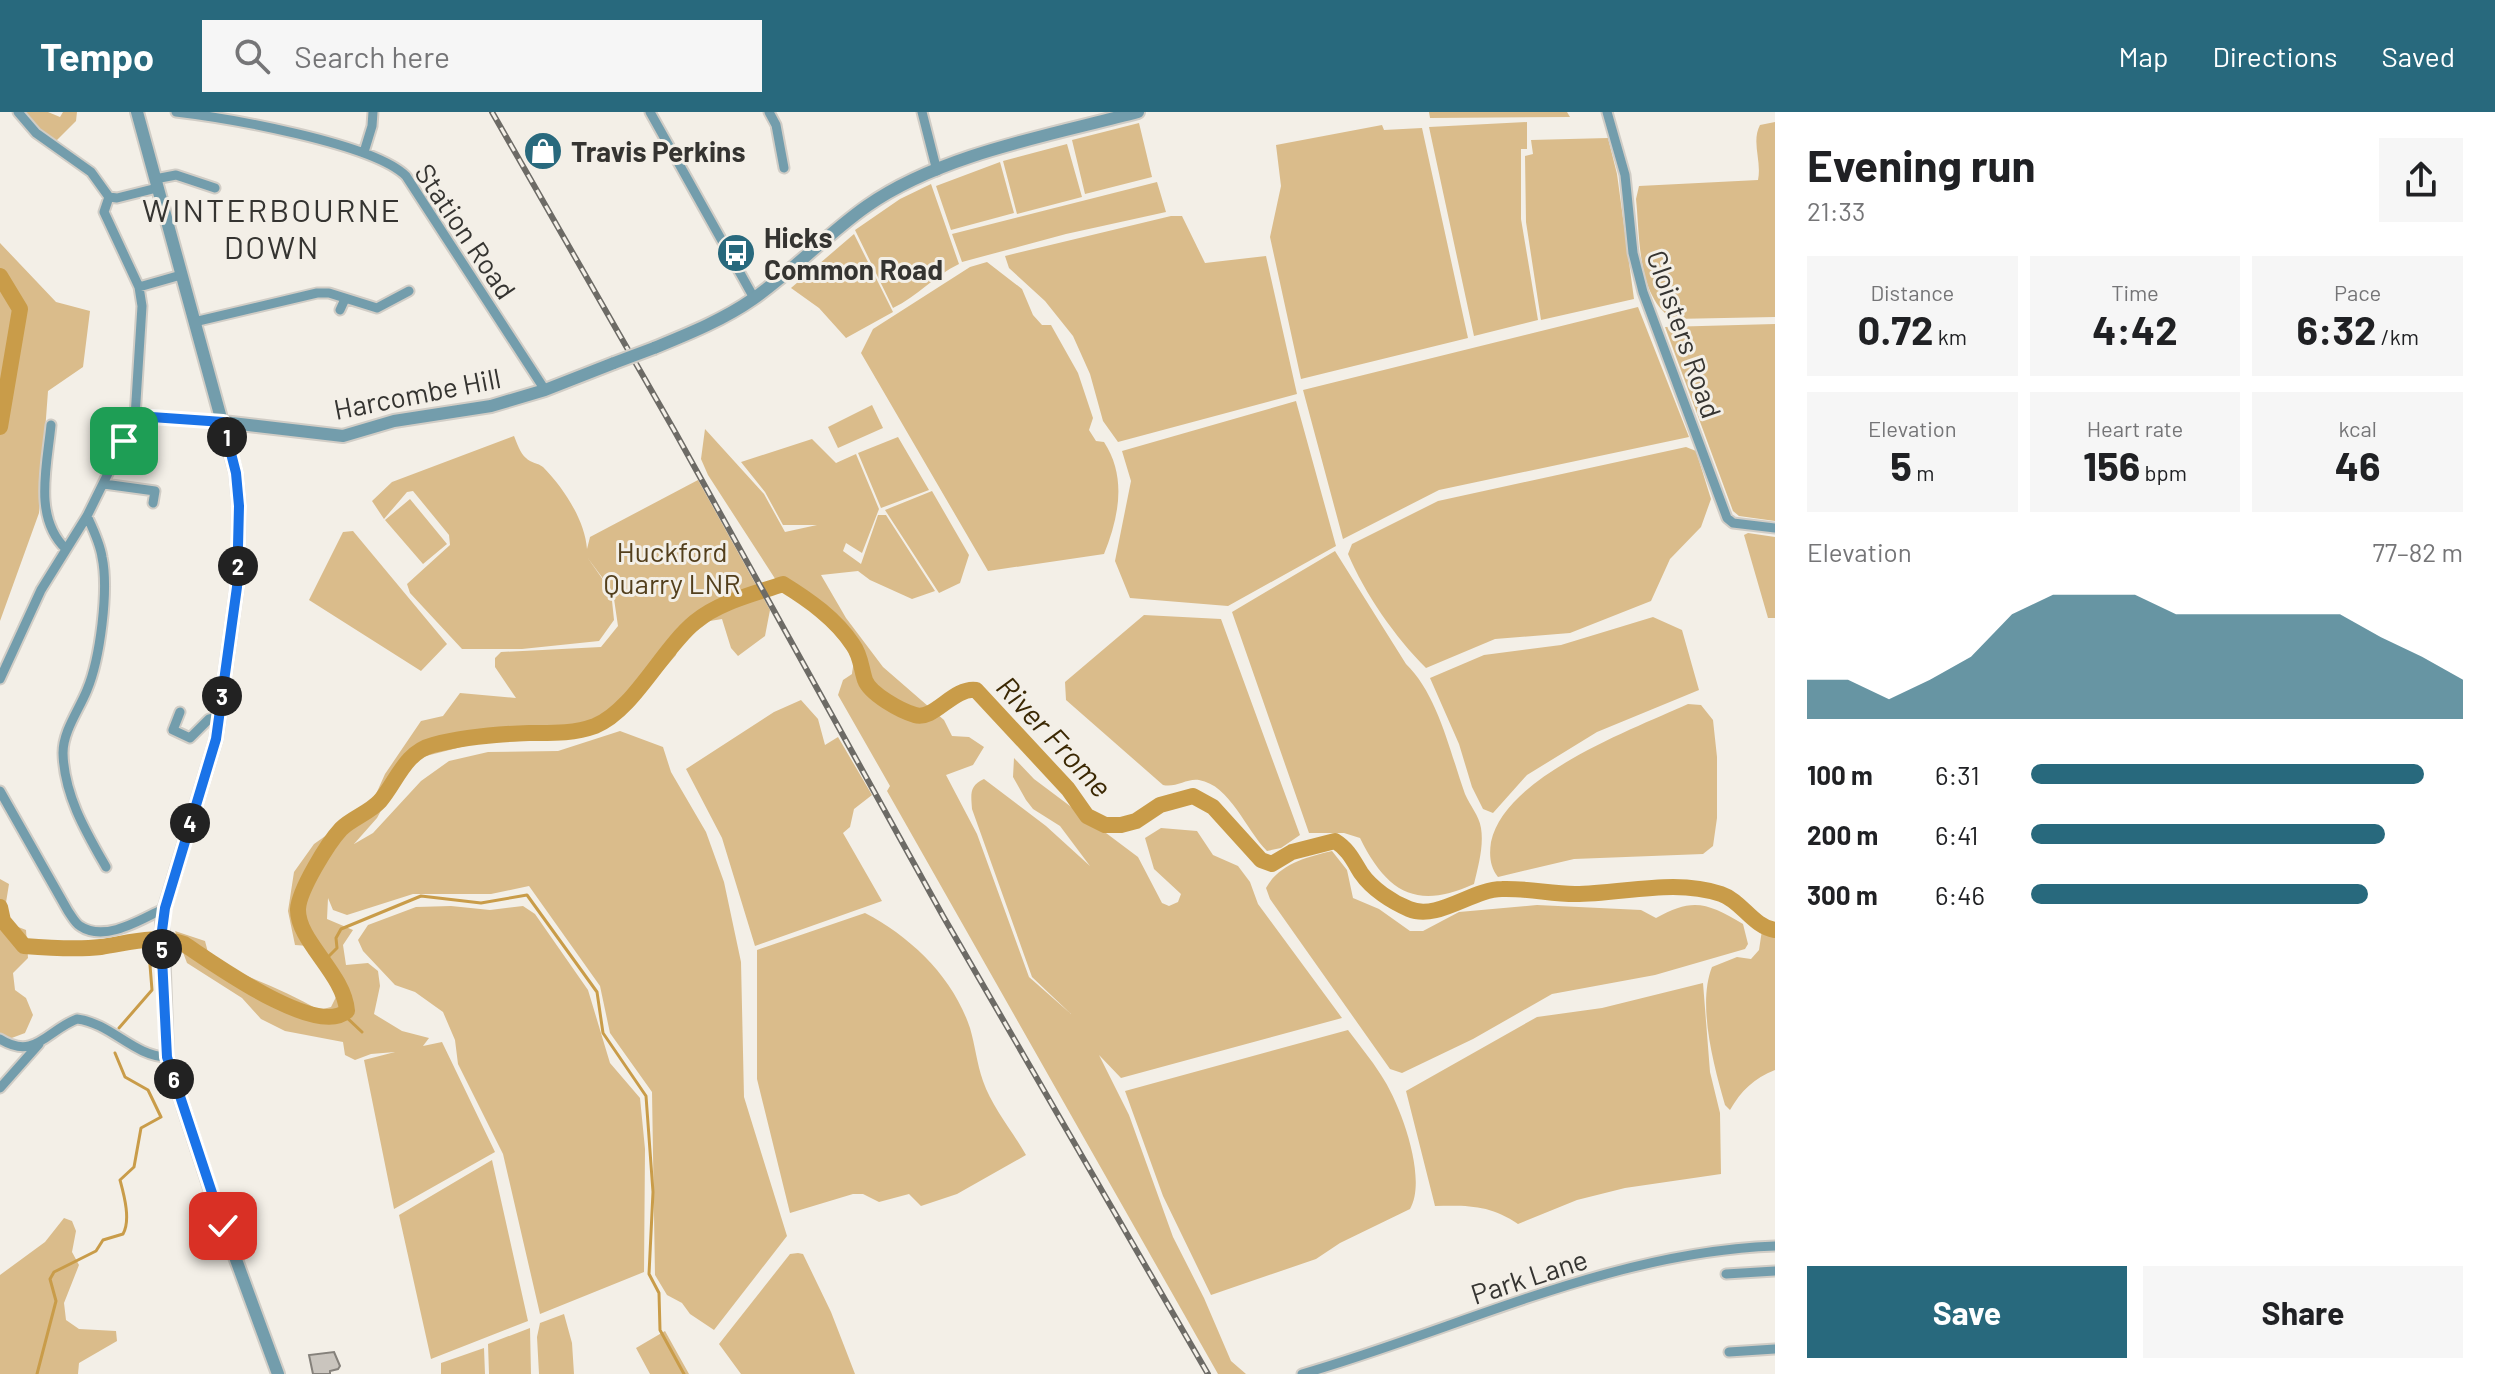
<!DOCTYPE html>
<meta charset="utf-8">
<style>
body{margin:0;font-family:Barlow,sans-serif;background:#f6f6f6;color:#202124;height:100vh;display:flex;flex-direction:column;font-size:30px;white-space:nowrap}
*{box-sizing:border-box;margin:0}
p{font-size:26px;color:#757577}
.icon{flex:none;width:44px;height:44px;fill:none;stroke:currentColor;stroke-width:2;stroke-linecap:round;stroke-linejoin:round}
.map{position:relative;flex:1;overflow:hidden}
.panel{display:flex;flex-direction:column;background:#fff;width:720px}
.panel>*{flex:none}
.pin{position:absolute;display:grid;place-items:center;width:68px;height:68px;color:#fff;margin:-34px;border-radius:16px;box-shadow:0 4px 12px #0006}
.km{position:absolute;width:40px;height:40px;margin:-20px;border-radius:50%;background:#222;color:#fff;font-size:22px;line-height:40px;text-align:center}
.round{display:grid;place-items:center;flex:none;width:84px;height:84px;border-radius:0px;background:#f6f6f6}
.head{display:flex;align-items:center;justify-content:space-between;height:136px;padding:0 32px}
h1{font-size:44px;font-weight:700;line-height:60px}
.stats{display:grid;grid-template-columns:repeat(3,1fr);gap:12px;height:136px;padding:8px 32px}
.stats div{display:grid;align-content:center;border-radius:0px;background:#f6f6f6;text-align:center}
.stats b{font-size:40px;font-weight:700}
.stats small{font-size:22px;font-weight:400}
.stats p{font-size:22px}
.chart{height:224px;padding:16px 32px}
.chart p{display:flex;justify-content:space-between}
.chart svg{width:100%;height:144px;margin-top:8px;fill:#28697d;opacity:.7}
.button{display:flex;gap:16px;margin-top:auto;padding:16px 32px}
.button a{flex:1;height:92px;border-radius:0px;background:#28697d;color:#fff;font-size:32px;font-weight:700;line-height:92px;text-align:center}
.button a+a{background:#f6f6f6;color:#202124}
ul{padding:0 32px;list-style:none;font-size:26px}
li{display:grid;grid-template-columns:128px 96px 1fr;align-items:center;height:60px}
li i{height:20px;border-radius:10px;background:#28697d}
header{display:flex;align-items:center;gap:48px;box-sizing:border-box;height:112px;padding:0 40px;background:#28697d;color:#fff}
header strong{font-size:38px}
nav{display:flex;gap:44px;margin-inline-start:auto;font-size:28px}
.search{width:560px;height:72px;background:#f6f6f6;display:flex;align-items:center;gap:20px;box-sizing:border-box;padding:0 28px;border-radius:0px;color:#757577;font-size:30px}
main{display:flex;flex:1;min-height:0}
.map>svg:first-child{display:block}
.green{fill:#dabc8b}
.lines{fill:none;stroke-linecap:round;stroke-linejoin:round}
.stream{stroke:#c99c49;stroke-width:3}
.river{stroke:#c99c49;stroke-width:16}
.building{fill:#cac5be;stroke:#85817b;stroke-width:2}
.minor-casing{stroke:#d1cdc6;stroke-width:13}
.tertiary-casing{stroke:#d1cdc6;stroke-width:16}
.minor{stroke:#739dac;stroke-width:9}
.tertiary{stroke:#739dac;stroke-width:12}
.rail-casing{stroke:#6d6b66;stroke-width:6}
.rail{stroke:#f3efe7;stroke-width:3;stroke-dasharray:9;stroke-linecap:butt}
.tertiary-bridge-casing{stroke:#d1cdc6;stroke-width:16;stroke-linecap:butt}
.tertiary-bridge{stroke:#739dac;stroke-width:12}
.route-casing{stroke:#fff;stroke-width:16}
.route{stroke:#1a73e8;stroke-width:10}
.labels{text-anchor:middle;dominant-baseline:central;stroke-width:6;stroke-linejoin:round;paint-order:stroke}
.poi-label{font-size:28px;font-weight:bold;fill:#353431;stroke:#f3efe7;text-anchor:start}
.street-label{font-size:28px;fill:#353431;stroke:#f3efe7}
.park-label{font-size:28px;fill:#533f1c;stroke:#f3efe7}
.water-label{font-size:30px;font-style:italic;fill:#3b2803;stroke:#f3efe7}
.quarter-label{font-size:32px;letter-spacing:2px;fill:#353431;stroke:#f3efe7}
</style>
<header>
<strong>Tempo</strong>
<div class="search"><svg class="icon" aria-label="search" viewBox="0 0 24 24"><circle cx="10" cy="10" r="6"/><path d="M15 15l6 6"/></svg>Search here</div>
<nav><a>Map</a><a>Directions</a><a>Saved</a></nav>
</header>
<main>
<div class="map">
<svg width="1775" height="1262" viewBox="0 0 1775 1262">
<rect width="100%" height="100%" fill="#f3efe7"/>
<path class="green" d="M20 0H48L60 5 63 0H77L76 9 54 31Z
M1429 0H1567L1570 5 1430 6Z
M1527 10V37H1521V107L1538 208 1474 224 1429 15Z
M1775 10V205L1673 207C1637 185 1640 125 1636 87L1639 74 1758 68C1762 49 1751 30 1760 13Z
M1139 11 1152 65 1085 82 1072 28Z
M1382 13 1384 18 1422 16 1468 226 1301 267 1270 125 1281 74 1276 33Z
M1608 26 1617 62 1634 187 1541 208 1526 110 1525 44 1533 42 1531 28Z
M1067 32 1082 85 1017 102 1003 49Z
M1000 50 1014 101 951 118 936 74Z
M1157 70 1166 100 1066 122 962 150 952 122Z
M931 72 959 152C934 164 918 184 893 196L855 118 900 87Z
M1171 104H1182L1205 151 1266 144 1297 282 1118 330 1103 309 1090 262 1073 224 1045 189 1009 156 1005 144Z
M854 122 893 200 846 226 819 196 791 176Z
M0 131 56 190 90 199 83 255 48 279 39 401 0 509Z
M987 150 1022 177 1033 203 1042 213H1051L1078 261 1093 306 1089 318 1096 329 1104 330C1127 365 1119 405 1104 442L988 459 861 241 873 217 970 155Z
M1638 195 1689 325 1439 378 1343 427 1303 278Z
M1775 212V409L1739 404 1733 399 1665 215Z
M1296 289 1336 434 1228 494 1130 486 1115 449 1131 369 1122 339Z
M872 293 883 316 838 336 828 315Z
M705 317 764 382 785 420 817 413H783L765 380 741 350 812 327 836 351 856 342 879 397 862 441 846 431 843 439 861 452 878 403H886L935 479 912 487 870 468 858 459 821 463 846 506 883 555 944 608 952 624 969 625 984 635 973 653 946 663 977 722 1029 865 1071 902 1032 865 972 697C971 682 969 674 984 667L1046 714 1090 754 1060 714 1033 697 1026 688 1013 665 1014 646 1034 667 1138 745 1162 791 1169 794 1178 790 1181 782 1154 757 1145 726 1161 716 1197 719 1213 743 1238 754 1250 770 1258 792 1342 906 1121 966 1099 943 1129 1003 1173 1125 1204 1186 1231 1249 1246 1262H1218L887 679 890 674 838 583 843 568 852 562C852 559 854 553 853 550 849 530 801 487 783 479L708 363 701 347Z
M514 324C517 331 520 341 526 346 531 351 538 351 543 355 563 375 585 408 587 437L590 425 698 368 770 498 765 524 738 544 731 536 722 507 710 509 678 533 676 543 657 565 636 590 602 618 581 625 473 632 422 645 400 664 377 706 354 732 373 721 421 669 449 649 488 640 558 639 620 619 663 635 671 660 706 720 724 770 741 850 744 985 787 1124 714 1218 690 1202 682 1191 667 1183 655 1163 652 980 610 921 600 874 529 774 491 782H413L347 803 333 798 328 786 327 807 353 818 343 833 346 853 368 851 378 859 380 874 374 902 402 919 429 926 423 934 442 930 495 1040 394 1097 364 948 395 940 371 942 355 948 345 943 343 930 285 919 261 907 242 886 187 851 175 819 205 829 210 848C247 865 285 878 319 898L331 895 336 885 325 859 333 851 322 835 295 833 288 799 294 760 314 732 372 691 385 662 421 609 443 604 460 581 516 586 495 555V546L501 540 601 535 618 514 613 480 587 445 611 479 614 508 599 529 522 537H462L410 481 407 472 450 433 449 423 413 379 407 380 384 407 372 389 392 370Z
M898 325 929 378 881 396 858 341Z
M1686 335 1696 339 1711 387 1701 415 1670 447 1651 489 1570 521 1495 527 1426 556C1395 525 1365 482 1348 442L1352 432 1438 389Z
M932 379 969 443 960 471 939 481 885 398Z
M410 387 447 432 423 452 385 408Z
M353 419 447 532 421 559 309 488 343 420Z
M1748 421 1775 425V506H1768L1744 423Z
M1335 439 1406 552C1438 583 1450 640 1465 682 1470 694 1479 703 1481 716 1484 734 1478 755 1474 772 1417 798 1387 781 1360 726L1344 721H1309L1232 500Z
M1144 503 1221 507 1300 723 1281 736 1267 739C1246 718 1230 673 1199 668 1187 666 1176 676 1163 673L1066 588 1065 570Z
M1653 505 1682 518 1699 578 1597 620 1527 663 1493 701 1483 697 1472 675 1459 632 1430 566 1484 543 1561 533Z
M801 588 818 607 825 633 838 625 872 683 854 697 850 715 843 721 882 789 755 834 722 726 686 657 774 600Z
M1688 592 1701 593 1713 608 1717 645V706L1713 734 1703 742 1574 747 1498 765C1490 755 1489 743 1491 730 1505 664 1631 618 1688 592Z
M1332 739 1347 758 1353 786 1379 797 1410 819H1423L1459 800 1537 793 1641 798 1656 806C1693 785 1708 791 1743 812L1748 832 1745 837 1655 863 1552 882 1473 927 1402 961 1390 957 1270 787 1266 776C1279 752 1307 745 1332 739Z
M0 767 9 772 3 809 26 818 28 846 13 861 15 878 26 886 33 903 25 921 9 927 0 922Z
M451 794 490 798 523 794 535 802 588 878 610 951 640 986 645 1037 644 1160 540 1202 503 1042 458 952 455 928 443 900 415 880 395 873 363 839 358 828 368 813 416 795Z
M865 801C911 825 953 865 970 916 975 933 977 952 983 969 992 995 1013 1020 1026 1043L957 1082 921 1094 909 1082 879 1090 863 1082H853L790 1101 757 967V838Z
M1762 818 1775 821V958C1754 966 1741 979 1730 998L1725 993C1714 954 1697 893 1712 855L1737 845 1751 847 1759 838Z
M1703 871 1710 960 1720 1001 1721 1062 1625 1076 1577 1088 1518 1112C1491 1093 1467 1093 1435 1094L1406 979 1537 905 1602 896Z
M1348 918C1359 933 1371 947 1381 963 1400 991 1428 1066 1410 1097L1340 1131 1316 1147 1211 1183 1163 1084 1125 979Z
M492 1048 528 1209 431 1247 399 1103Z
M64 1106 72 1109 76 1119 72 1140 79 1153 64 1191 66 1208 79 1217 116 1219 117 1229 79 1251 78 1262H0V1163L45 1130Z
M798 1141 803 1142 831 1200 855 1262H741L719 1232 790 1142Z
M564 1202 572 1231 574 1262H539L537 1225 540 1211Z
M530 1216 531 1262H489L488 1232Z
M665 1219 689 1262H650L636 1236Z
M484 1236 485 1262H441V1251Z"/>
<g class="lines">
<path class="stream" d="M325 848 337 836 336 826 341 817 421 784 481 791 527 783 597 880 603 921 646 984 653 1080 649 1162 659 1181 660 1218 684 1262
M343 902 362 920
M119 916 152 878 148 828
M37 1262 56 1189 50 1167 54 1160 96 1139 103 1128 123 1122C131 1108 124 1083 120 1068L134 1055 141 1016 161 1005 148 978 125 965 115 941"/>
<path class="river" d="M0 164 20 197 0 315
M0 795 3 809 24 834C49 836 77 838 101 835 129 831 156 822 184 832 213 851 316 926 347 899 344 861 297 829 298 797 299 778 328 731 341 717 352 706 369 701 380 689 397 669 405 640 433 633 463 625 498 622 529 621 551 621 573 622 595 614 633 599 662 537 695 510 719 490 754 482 783 472 809 488 836 507 853 533 861 544 861 556 865 568 870 582 901 599 915 603 934 609 953 575 976 578L1068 677 1087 704 1105 713H1121L1136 709 1160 693 1193 684 1213 695 1261 748 1272 752 1292 740 1335 729C1348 737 1353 748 1361 761 1372 777 1392 790 1409 797 1438 809 1472 777 1502 777 1527 776 1551 782 1575 782 1622 782 1675 766 1721 782 1742 789 1752 814 1775 818"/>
</g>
<path class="building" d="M334 1240 340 1254 338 1257 330 1259V1262H313L309 1243Z"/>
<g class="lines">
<g class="minor-casing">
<path id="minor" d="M18 0 36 21 91 60 109 85 117 86 157 76
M176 0C227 6 373 31 406 64L545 278
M650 0 754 186
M769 0 776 13 784 56
M922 0 937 59
M1607 0 1625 63 1633 141 1643 180 1727 406 1733 411 1775 416
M364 40 372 14 373 0
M155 67 176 63 215 76
M139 175 181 163
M340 198 345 187
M194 210 317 181H329L377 196 409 179
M137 304 223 310
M51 313C47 354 33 406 66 437
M104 372 155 379 153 391
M87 404C93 417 100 431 102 445 109 478 100 547 87 578 79 598 63 619 63 641 64 683 86 720 106 755
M0 567 41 478 87 404 124 329 134 321 142 194 139 175 104 100 109 85
M180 600 173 618 190 626 209 607 219 605
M0 679 68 799C71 803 75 811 80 814 105 831 142 807 165 796
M0 927C35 949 47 918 77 907 111 911 133 944 167 945
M0 976 39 932
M1726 1162 1775 1159
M1729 1240 1775 1237
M1302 1262C1459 1217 1610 1140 1775 1134"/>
</g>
<g class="tertiary-casing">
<path id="tertiary" d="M137 0 236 361 239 394 237 475 216 627 162 805 167 945 213 1085 278 1262
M654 236C688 222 723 208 753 187 793 159 827 122 867 94 941 42 1051 23 1138 0
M223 310 343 324 394 309 491 294 545 278 614 251"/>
</g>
<use href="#minor" class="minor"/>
<use href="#tertiary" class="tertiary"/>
<g class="rail-casing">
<path id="rail" d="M492 0 674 318 943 804 1208 1262"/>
</g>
<use href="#rail" class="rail"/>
<g class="tertiary-bridge-casing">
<path id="tertiary-bridge" d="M614 251 654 236"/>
</g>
<use href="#tertiary-bridge" class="tertiary-bridge"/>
</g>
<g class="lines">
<g class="route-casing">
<path id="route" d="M124 329 134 321 137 304 223 310 236 361 239 394 237 475 216 627 165 796 161 826 167 945 223 1114"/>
</g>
<use href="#route" class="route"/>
</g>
<defs>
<g id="shop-disc" transform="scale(2)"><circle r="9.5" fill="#28697d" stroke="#f3efe7"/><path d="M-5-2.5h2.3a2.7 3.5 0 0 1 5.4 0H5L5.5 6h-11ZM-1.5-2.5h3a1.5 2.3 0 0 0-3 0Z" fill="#fff"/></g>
<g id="bus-disc" transform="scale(2)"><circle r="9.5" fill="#28697d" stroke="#f3efe7"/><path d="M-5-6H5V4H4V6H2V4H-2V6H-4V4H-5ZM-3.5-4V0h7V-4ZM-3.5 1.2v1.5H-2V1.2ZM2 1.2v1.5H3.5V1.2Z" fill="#fff"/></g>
</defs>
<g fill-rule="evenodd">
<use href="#shop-disc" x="543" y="39"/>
<use href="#bus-disc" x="736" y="141"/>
</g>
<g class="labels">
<g class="poi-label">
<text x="571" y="39">Travis Perkins</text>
<text x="764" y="125">Hicks<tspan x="764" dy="32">Common Road</tspan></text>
</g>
<g class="street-label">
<text transform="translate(466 119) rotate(56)">Station Road</text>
<text transform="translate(1685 222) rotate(71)">Cloisters Road</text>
<text transform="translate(417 281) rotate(-11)">Harcombe Hill</text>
<text transform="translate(1529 1164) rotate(-18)">Park Lane</text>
</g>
<g class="park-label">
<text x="672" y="439">Huckford<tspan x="672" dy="32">Quarry LNR</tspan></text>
</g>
<g class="water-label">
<text transform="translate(1055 624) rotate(47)">River Frome</text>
</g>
<g class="quarter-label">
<text x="272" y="97">WINTERBOURNE<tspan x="272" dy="37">DOWN</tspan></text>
</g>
</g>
</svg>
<div class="pin" style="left:124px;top:329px;background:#1e9e55"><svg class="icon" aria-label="arrive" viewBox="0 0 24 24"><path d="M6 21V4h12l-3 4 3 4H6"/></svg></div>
<div class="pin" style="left:223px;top:1114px;background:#d93025"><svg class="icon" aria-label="check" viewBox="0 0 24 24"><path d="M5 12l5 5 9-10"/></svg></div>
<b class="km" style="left:227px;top:325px">1</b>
<b class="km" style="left:238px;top:454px">2</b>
<b class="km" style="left:222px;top:584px">3</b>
<b class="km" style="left:190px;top:711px">4</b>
<b class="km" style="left:162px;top:837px">5</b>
<b class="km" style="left:174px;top:967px">6</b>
</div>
<section class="panel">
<div class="head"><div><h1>Evening run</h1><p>21:33</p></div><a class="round"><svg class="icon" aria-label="share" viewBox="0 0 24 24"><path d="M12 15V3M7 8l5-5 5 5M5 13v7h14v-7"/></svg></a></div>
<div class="stats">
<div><p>Distance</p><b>0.72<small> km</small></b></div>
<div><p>Time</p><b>4:42</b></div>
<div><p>Pace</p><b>6:32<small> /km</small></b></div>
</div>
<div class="stats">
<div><p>Elevation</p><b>5<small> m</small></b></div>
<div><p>Heart rate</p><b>156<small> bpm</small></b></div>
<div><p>kcal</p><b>46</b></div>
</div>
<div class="chart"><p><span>Elevation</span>77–82 m</p>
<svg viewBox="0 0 160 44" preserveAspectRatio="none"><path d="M0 44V32L10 32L20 38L30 32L40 25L50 12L60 6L70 6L80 6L90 12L100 12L110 12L120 12L130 12L140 19L150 25L160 32V44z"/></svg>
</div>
<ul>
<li><b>100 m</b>6:31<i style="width:91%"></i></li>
<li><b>200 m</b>6:41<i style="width:82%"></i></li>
<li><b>300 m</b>6:46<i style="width:78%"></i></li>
</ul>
<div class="button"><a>Save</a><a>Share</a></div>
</section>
</main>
